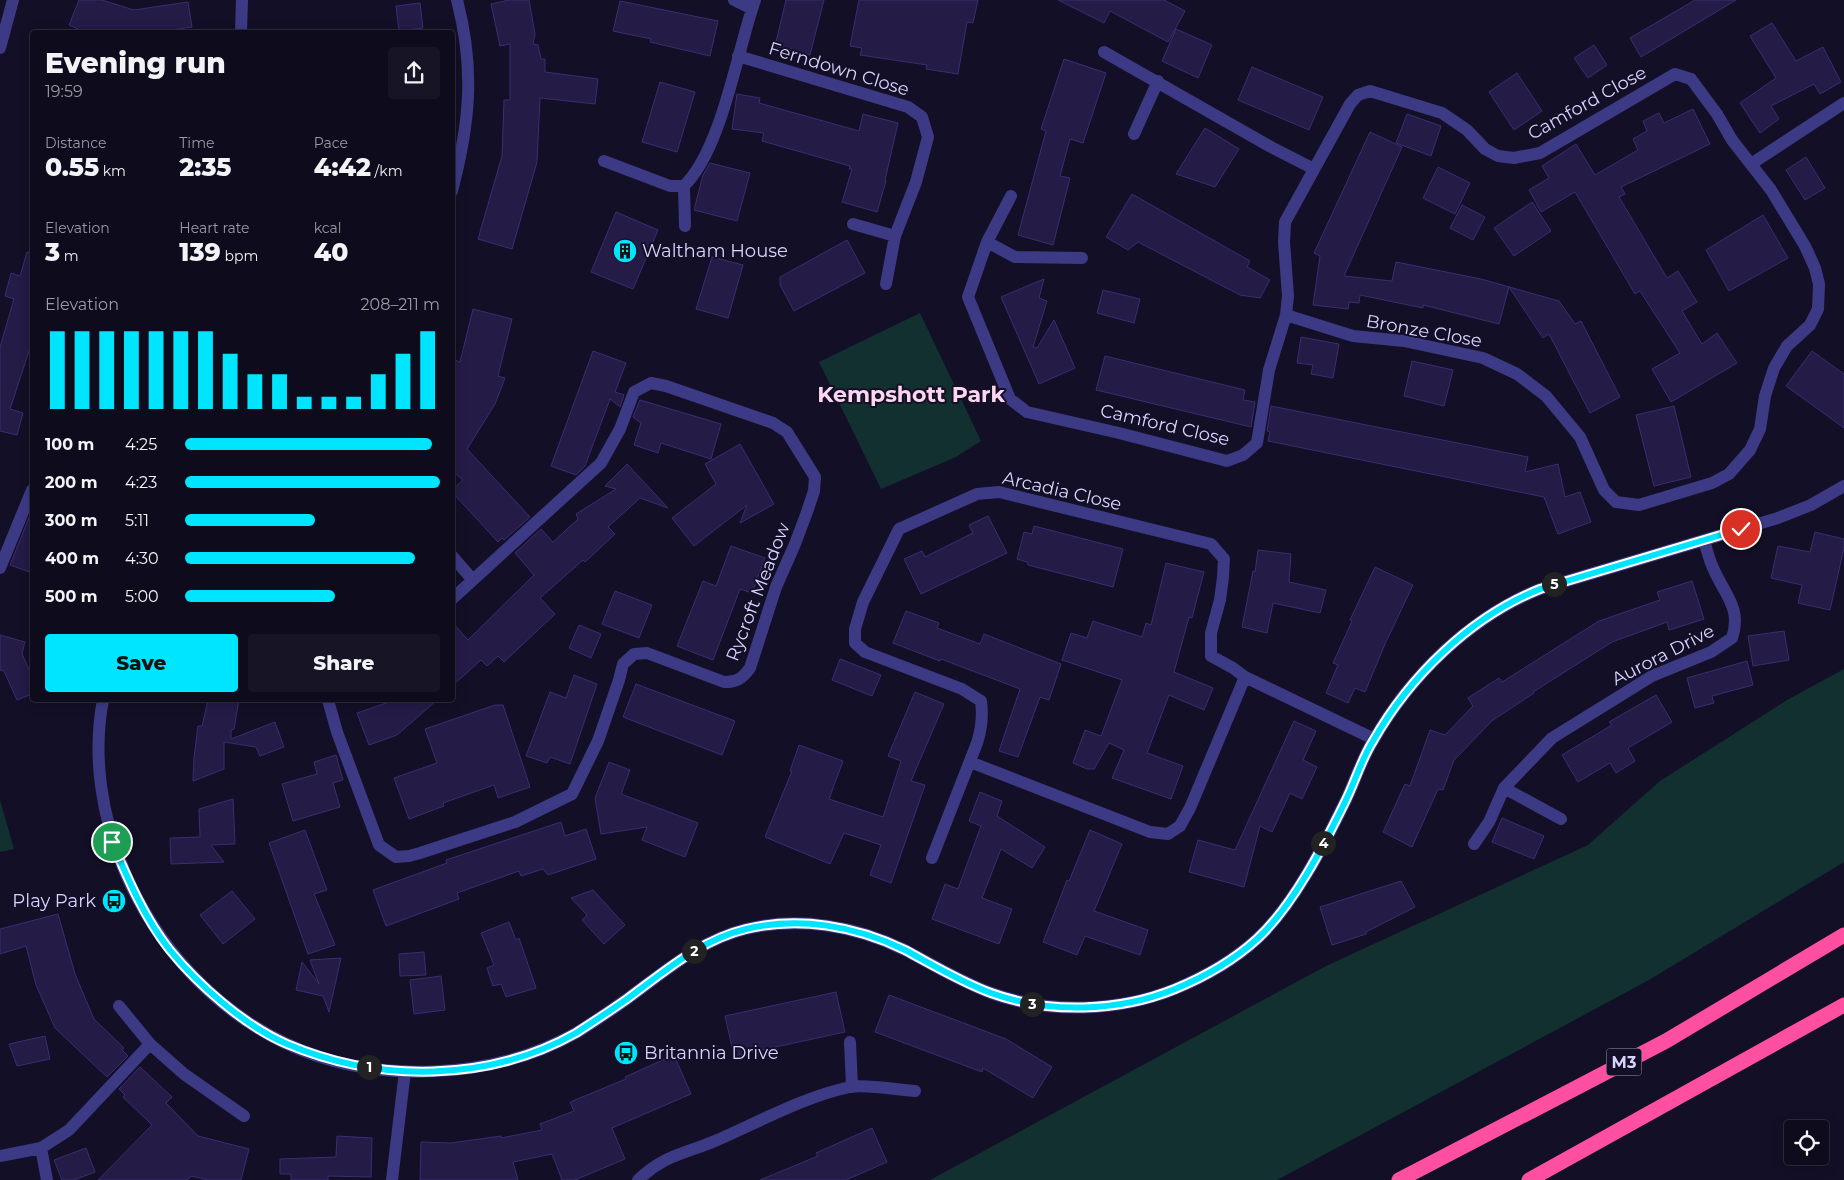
<!DOCTYPE html>
<meta charset="utf-8">
<style>
body{margin:0;font-family:Montserrat,sans-serif;background:#171425;color:#f1f3f6;height:100vh;display:flex;flex-direction:column;font-size:19px;white-space:nowrap}
*{box-sizing:border-box;margin:0}
p{font-size:16px;color:#9b9ba3}
.icon{flex:none;width:28px;height:28px;fill:none;stroke:currentColor;stroke-width:2;stroke-linecap:round;stroke-linejoin:round}
.map{position:relative;flex:1;overflow:hidden}
.panel{position:absolute;left:30px;top:30px;width:425px;height:672px;display:flex;flex-direction:column;background:#0e0b1c;border-radius:5px;box-shadow:0 2px 12px #0003,0 0 0 1px #2e2b3b}
.panel>*{flex:none}
.controls{position:absolute;left:1784px;top:1120px;display:grid;gap:10px}
.controls a{display:grid;place-items:center;width:45px;height:45px;border-radius:5px;background:#0e0b1c;box-shadow:0 2px 12px #0003,0 0 0 1px #2e2b3b;font-size:25px}
.pin{position:absolute;display:grid;place-items:center;width:42px;height:42px;color:#fff;margin:-21px;border:2px solid #fff;border-radius:50%;box-shadow:0 1px 5px #0007}
.km{position:absolute;width:25px;height:25px;margin:-12px;border-radius:50%;background:#222;color:#fff;font-size:14px;line-height:25px;text-align:center}
.round{display:grid;place-items:center;flex:none;width:52px;height:52px;border-radius:5px;background:#171425}
.summary{display:flex;align-items:center;justify-content:space-between;height:85px;padding:0 15px}
h1{font-size:28px;font-weight:800;line-height:38px}
.metrics{display:grid;grid-template-columns:repeat(3,1fr);gap:8px;height:85px;padding:5px 15px}
.metrics div{display:grid;align-content:center}
.metrics b{font-size:25px;font-weight:800}
.metrics small{font-size:14px;font-weight:400}
.metrics p{font-size:14px}
.chart{height:140px;padding:10px 15px}
.chart p{display:flex;justify-content:space-between}
.chart svg{width:100%;height:90px;margin-top:5px;stroke:#00e5ff;stroke-width:6}
.cta{display:flex;gap:10px;margin-top:auto;padding:10px 15px}
.cta a{flex:1;height:58px;border-radius:5px;background:#00e5ff;color:#111;font-size:20px;font-weight:800;line-height:58px;text-align:center}
.cta a+a{background:#171425;color:#f1f3f6}
ul{padding:0 15px;list-style:none;font-size:16px}
li{display:grid;grid-template-columns:80px 60px 1fr;align-items:center;height:38px}
li i{height:12px;border-radius:6px;background:#00e5ff}
.map>svg:first-child{display:block}
.green{fill:#12302f}
.building{fill:#241b47;stroke:#3b2d73}
.lines{fill:none;stroke-linecap:round;stroke-linejoin:round}
.minor{stroke:#3d3a85;stroke-width:12}
.tertiary{stroke:#3d3a85;stroke-width:12}
.motorway{stroke:#ff4fa3;stroke-width:15}
.route-casing{stroke:#fff;stroke-width:10}
.route{stroke:#00e5ff;stroke-width:6}
.labels{text-anchor:middle;dominant-baseline:central;stroke-width:4;stroke-linejoin:round;paint-order:stroke}
.shield{fill:#130f26;stroke:#9e99be;stroke-width:1}
.shield-label{font-size:16px;font-weight:bold;fill:#d9d4ff}
.street-label{font-size:18px;fill:#d9d4ff;stroke:#130f26}
.poi-label{font-size:18px;fill:#d9d4ff;stroke:#130f26;text-anchor:start}
.district-label{font-size:22px;font-weight:bold;fill:#ffd6f0;stroke:#130f26}
</style>
<div class="map">
<svg width="1844" height="1180" viewBox="0 0 1844 1180">
<rect width="100%" height="100%" fill="#130f26"/>
<path class="green" d="M920 313 981 441 956 457 881 489 819 362Z
M1844 669V862L1649 980 1277 1180H930L1326 966 1588 845 1660 781 1787 700Z
M0 800 14 849 0 852Z"/>
<path class="building" d="M79 0H102L134 10 188 2 192 27 158 32H77L78 29 69 25Z
M509 0H529L535 34 533 44 538 45 541 59H545V72L598 79 595 104 540 98 537 162 512 249 478 239 502 156 504 100H510V44L500 46 491 4Z
M786 0H824L810 55 775 46Z
M859 0H978L973 23 967 22 958 74 926 69 927 65 860 55 862 48 850 46Z
M1058 0H1164L1185 11 1168 42 1110 11 1104 23Z
M1695 0H1736L1641 57 1630 38Z
M620 1 718 21 710 56 650 42 651 39 613 31Z
M420 3 423 28 399 31 396 6Z
M1772 23 1796 61 1823 47 1841 82 1820 94 1814 84 1771 106 1779 119 1760 133 1740 103 1776 78 1750 36Z
M1176 29 1212 45 1198 78 1162 61Z
M1594 45 1607 65 1588 78 1574 58Z
M1064 59 1106 73 1083 143 1070 139 1060 176 1070 178 1053 245 1018 235 1046 131 1041 129Z
M1252 67 1323 97 1309 130 1238 100Z
M1517 73 1542 111 1514 130 1489 92Z
M660 82 695 92 677 152 642 142Z
M737 94 760 98 759 103 859 131 863 114 898 123 885 180 886 181 877 212 842 202 852 169H849L850 166 762 141 764 133 732 129Z
M1693 109 1710 144 1621 187 1625 194 1619 197 1667 278 1678 271 1697 302 1682 311 1702 344 1717 333 1737 363 1671 402 1652 369 1680 353 1640 291 1635 294 1575 192 1541 212 1529 190 1549 178 1542 166 1576 144 1595 175 1638 150 1633 139 1647 131 1643 121 1659 113 1664 123Z
M1407 114 1441 126 1431 156 1396 143Z
M1205 128 1239 149 1215 187 1176 174Z
M1370 132 1402 147 1344 276 1392 281 1396 262 1481 279 1559 301 1575 324 1581 321 1620 397 1590 413 1549 334 1543 338 1509 287 1499 324 1423 305V308L1360 295 1359 303 1349 302 1348 309 1313 305 1320 256 1314 253Z
M1806 157 1825 188 1805 200 1786 170Z
M710 163 750 173 737 221 694 210 703 175Z
M1438 167 1470 183 1455 214 1423 198Z
M1132 194 1250 261 1247 267 1270 280 1260 298 1240 295 1138 242 1128 250 1106 237Z
M1532 202 1551 231 1514 256 1494 228Z
M1462 205 1485 217 1473 240 1450 228Z
M616 212 658 230 633 289 591 272Z
M1763 215 1788 258 1729 291 1706 250Z
M847 240 865 273 794 311 780 285V277Z
M27 252 32 253V342L10 409 23 413 17 435 0 431V347L14 299 5 296 11 273 20 276Z
M712 257 743 265 728 318 696 309Z
M1044 279 1039 298 1047 301 1033 347 1037 348 1054 320 1075 368 1039 384 1001 297Z
M1103 290 1140 299 1134 323 1097 313Z
M473 309 512 319 498 376 505 378 495 404 467 449 530 517 504 540 502 538 498 542 452 492V490L463 480 452 471V359L460 362Z
M1301 337 1339 344 1333 378 1311 374 1313 365 1297 363Z
M593 351 626 363 615 392 624 395 620 407 610 399 585 466 576 475 551 466Z
M1812 351 1844 374V428L1786 386Z
M1105 356 1245 390 1243 400 1255 402 1251 427 1096 390Z
M1412 361 1453 370 1444 406 1404 396Z
M640 400 721 424 711 459 661 443 658 453 634 445 641 423 633 417Z
M1271 406 1528 457 1525 472 1558 464 1565 497 1580 492 1591 522 1558 534 1544 497 1268 441 1270 432 1267 431Z
M1674 406 1691 477 1654 486 1636 415Z
M740 444 774 504 740 523 747 505 694 546 672 518 716 484 705 464Z
M627 464 668 508 640 498 608 527 615 534 585 562 583 560 540 598 555 614 504 662 498 656 487 666 481 660 452 686V622L468 640 534 575 515 553 541 529 553 542 578 519 576 514 616 489 605 486Z
M32 510V573L10 565Z
M988 516 1007 553 921 594 904 559 922 551 925 557 973 533 969 525Z
M1034 526 1123 549 1113 587 1028 565 1027 562 1017 559 1024 532 1032 534Z
M1815 532 1844 539V548L1830 610 1798 603 1802 585 1771 578 1778 546 1810 552Z
M731 546 765 558 752 593 740 589 713 660 677 646 703 581 716 586Z
M1258 550 1291 554 1289 582 1326 590 1320 613 1273 603 1267 633 1242 627 1253 571 1255 572Z
M1166 563 1204 572 1192 618 1189 617 1174 672 1213 688 1204 710 1169 695 1147 753 1183 766 1171 799 1112 778 1124 750 1109 743 1094 769H1087L1073 763 1085 730 1101 736 1122 680 1062 660 1071 633 1087 638 1093 621 1142 637 1146 623 1151 625Z
M1375 567 1413 585 1385 644 1365 692 1355 688 1348 703 1326 693 1338 665 1333 663 1352 621 1350 620Z
M1692 581 1704 619 1669 630 1667 622 1612 642 1533 692 1534 693 1493 720 1454 760 1443 790 1438 789 1412 847 1383 832 1405 784 1410 786 1430 730 1445 735 1473 706 1468 698 1499 678 1502 682 1599 621 1660 600 1657 592Z
M615 591 652 605 639 638 602 624Z
M906 611 939 623 937 628 980 644 984 634 1061 664 1049 700 1040 697 1018 757 999 751 1020 689 941 659 940 661 893 643Z
M579 625 601 634 591 658 569 648Z
M1784 631 1789 660 1753 666 1748 636Z
M0 635 25 642 22 654 32 676V694L17 700 4 671 0 670Z
M840 659 881 675 872 696 832 680Z
M1747 661 1753 685 1712 696 1714 703 1695 708 1687 678Z
M574 675 597 684 570 764 550 757 547 763 526 756 550 692 566 698Z
M636 684 735 721 722 755 623 717Z
M915 692 944 704 911 781 925 785 891 883 870 875 881 845 844 833 830 864 765 837 792 771H790L799 745 843 761 829 799 883 817 901 761 888 756Z
M1656 695 1672 722 1628 748 1635 761 1616 773 1610 763 1578 782 1562 755 1612 725 1609 722Z
M208 700H239L234 729 231 730V739L275 722 284 747 260 756 256 747 224 742V769L193 781 194 757 198 726H202Z
M395 700H437L397 735 369 745 357 713Z
M495 705H503L530 787 498 798 494 785 443 803 444 806 409 819 394 778 437 763 425 729Z
M1294 721 1316 731 1303 760 1317 767 1302 799 1290 793 1272 832 1260 826 1244 887 1189 872 1198 840 1235 850Z
M336 755 343 780 333 783 340 807 293 821 282 784 317 774 314 762Z
M609 762 630 770 621 794 698 823 685 857 642 840 647 827 601 834 595 798Z
M980 792 1002 801 997 816 1045 847 1032 868 1001 849 982 898 1012 909 999 944 932 919 945 884 958 889 981 826 969 821Z
M233 799 235 844 211 845 224 862 171 864 170 838 200 837 199 809Z
M1502 818 1544 836 1534 859 1492 842Z
M561 822 565 836 586 829 596 859 548 875 543 869 521 876 519 871 457 893 459 899 386 926 373 890 447 863 446 860Z
M305 830 327 890 314 894 335 945 308 954 269 843Z
M1090 830 1122 844 1094 911 1148 930 1140 955 1085 936 1077 955 1043 942 1067 880 1069 881Z
M1401 881 1415 907 1366 932V934L1332 945 1320 907Z
M593 890 625 925 604 944 582 920 587 915 571 898Z
M232 891 255 919 223 944 200 915Z
M58 914 75 974 94 1019 124 1048 122 1050 128 1056 107 1077 55 1028 36 985 26 946 0 954V929Z
M509 922 516 940 519 938 536 988 506 997 501 984 493 986 487 968 494 965 481 933Z
M424 952 426 975 400 976 399 954Z
M341 958 329 1012 323 996 296 990 302 962 319 984 310 960Z
M441 976 445 1010 414 1014 410 980Z
M836 992 845 1032 734 1056 725 1016Z
M889 995 1006 1039 1052 1067 1033 1098 983 1068 982 1072 875 1032Z
M45 1036 50 1059 17 1066 9 1044Z
M674 1055 691 1094 612 1128 625 1159 575 1180H562L552 1154 513 1162 518 1180H420L421 1142 451 1143 501 1136V1138L542 1130 540 1124 574 1111 570 1102 626 1079 625 1077Z
M140 1067 172 1097 166 1103 198 1136 249 1149 241 1180H208L191 1176 187 1180H98L152 1125 123 1097 125 1095 119 1089Z
M872 1128 887 1162 846 1180H760L818 1156 816 1153Z
M337 1136 372 1138 371 1177 328 1176V1180H291V1174H280V1159L336 1157Z
M86 1148 95 1172 74 1180H62L54 1160Z"/>
<g class="lines">
<path class="minor" d="M734 0 752 9
M241 32 242 0
M0 48 13 0
M1104 52 1271 147 1314 169
M738 56 908 107 922 117 928 137 916 182 895 236 886 284
M1134 134 1158 81
M604 161 670 186H684C722 149 737 51 755 0
M1751 164 1844 103
M684 186 685 226
M1011 196 987 242 968 297 1010 399 1027 412 1119 433 1227 461 1243 455 1257 443 1269 370 1286 315 1288 296 1284 242 1285 222 1350 104 1358 95 1370 91 1442 113 1467 130 1485 149 1498 156 1514 158 1540 153 1675 74 1691 79 1717 114 1732 140 1771 190 1805 246 1815 268 1819 284 1818 309 1810 325 1787 346 1774 368 1765 396 1760 429 1750 450 1729 474 1712 483 1639 505 1616 502 1604 490 1580 437 1546 396 1517 374 1483 358 1404 341 1353 336 1286 315
M853 224 895 236
M987 242 1015 257 1082 258
M452 556 472 579
M0 568 32 490
M1245 677 1374 739
M328 700 337 732 379 845 396 857 409 856 420 853 515 822 572 794 598 741 619 680 623 664 634 654 647 653 724 682C737 682 742 679 750 668L776 587 795 544 807 512 814 491 815 477 787 432 773 423 666 386 651 383 634 392 620 429 601 463 452 599
M1504 788 1561 819
M1474 844 1489 822 1504 788 1552 738 1652 676 1711 652 1732 638C1742 609 1725 595 1714 570 1709 560 1707 550 1704 540
M932 858 977 743C982 728 983 716 981 701L962 689 865 652 855 643V629L863 602 899 529 977 494 999 492 1211 544 1224 559 1223 577 1220 600 1211 633V656L1233 668 1245 677 1190 808 1180 826 1168 834 1150 832 970 762
M119 1006 150 1044 184 1074 244 1116
M850 1042 852 1087
M41 1148 47 1180
M0 1156 41 1148 69 1130 150 1044
M392 1180 405 1071
M638 1180C664 1155 684 1154 715 1141 759 1122 803 1097 850 1087 866 1084 898 1090 915 1091"/>
<path class="tertiary" d="M452 191C470 122 475 69 457 0
M103 700C92 757 102 817 124 870 155 944 212 1008 285 1043 373 1085 492 1080 576 1033 594 1022 610 1011 627 999 664 972 700 940 746 929 799 916 856 926 905 950 933 965 961 982 991 993 1049 1014 1118 1012 1175 989 1204 977 1234 960 1257 939 1293 906 1324 845 1345 802 1355 782 1361 760 1373 741 1410 676 1470 617 1540 589L1778 518 1811 505 1844 486"/>
<path class="motorway" d="M1399 1180 1666 1041 1844 935
M1529 1180 1844 1005"/>
</g>
<g class="lines">
<g class="route-casing">
<path id="route" d="M112 842C128 879 144 917 169 949 198 985 245 1026 287 1044 379 1083 489 1082 576 1033 593 1022 610 1011 627 999 664 972 700 940 746 929 799 916 856 926 905 950 933 965 961 982 991 993 1049 1014 1118 1012 1175 989 1204 977 1234 960 1257 939 1293 906 1324 845 1345 802 1355 782 1361 760 1373 741 1410 676 1470 617 1540 589L1741 529"/>
</g>
<use href="#route" class="route"/>
</g>
<defs>
<g id="building-disc" transform="scale(1.25)"><circle r="9.5" fill="#00e5ff" stroke="#130f26"/><path d="M-4-6H4V6H1V3H-1V6H-4ZM-2.5-4.3h1.7v1.8h-1.7ZM.8-4.3h1.7v1.8H.8ZM-2.5-1h1.7V.8h-1.7ZM.8-1h1.7V.8H.8Z" fill="#111"/></g>
<g id="bus-disc" transform="scale(1.25)"><circle r="9.5" fill="#00e5ff" stroke="#130f26"/><path d="M-5-6H5V4H4V6H2V4H-2V6H-4V4H-5ZM-3.5-4V0h7V-4ZM-3.5 1.2v1.5H-2V1.2ZM2 1.2v1.5H3.5V1.2Z" fill="#111"/></g>
</defs>
<g fill-rule="evenodd">
<use href="#building-disc" x="625" y="251"/>
<use href="#bus-disc" x="114" y="901"/>
<use href="#bus-disc" x="626" y="1053"/>
</g>
<g class="labels">
<rect class="shield" x="1606.5" y="1048.5" width="35" height="27" rx="4"/>
<g class="shield-label">
<text x="1624" y="1062">M3</text>
</g>
<g class="street-label">
<text transform="translate(839 69) rotate(17)">Ferndown Close</text>
<text transform="translate(1587 103) rotate(-29)">Camford Close</text>
<text transform="translate(1424 331) rotate(10)">Bronze Close</text>
<text transform="translate(1165 425) rotate(13)">Camford Close</text>
<text transform="translate(1062 491) rotate(13)">Arcadia Close</text>
<text transform="translate(758 592) rotate(-69)">Rycroft Meadow</text>
<text transform="translate(1663 655) rotate(-27)">Aurora Drive</text>
</g>
<g class="poi-label">
<text x="642" y="251">Waltham House</text>
<text x="96" y="901" text-anchor="end">Play Park</text>
<text x="644" y="1053">Britannia Drive</text>
</g>
<g class="district-label">
<text x="911" y="394">Kempshott Park</text>
</g>
</g>
</svg>
<div class="controls">
<a><svg class="icon" aria-label="locate" viewBox="0 0 24 24"><circle cx="12" cy="12" r="6"/><path d="M12 2v4M12 18v4M2 12h4M18 12h4"/></svg></a>
</div>
<div class="pin" style="left:112px;top:842px;background:#1e9e55"><svg class="icon" aria-label="arrive" viewBox="0 0 24 24"><path d="M6 21V4h12l-3 4 3 4H6"/></svg></div>
<div class="pin" style="left:1741px;top:529px;background:#d93025"><svg class="icon" aria-label="check" viewBox="0 0 24 24"><path d="M5 12l5 5 9-10"/></svg></div>
<b class="km" style="left:369px;top:1067px">1</b>
<b class="km" style="left:694px;top:951px">2</b>
<b class="km" style="left:1032px;top:1004px">3</b>
<b class="km" style="left:1323px;top:843px">4</b>
<b class="km" style="left:1554px;top:584px">5</b>
<section class="panel">
<div class="summary"><div><h1>Evening run</h1><p>19:59</p></div><a class="round"><svg class="icon" aria-label="share" viewBox="0 0 24 24"><path d="M12 15V3M7 8l5-5 5 5M5 13v7h14v-7"/></svg></a></div>
<div class="metrics">
<div><p>Distance</p><b>0.55<small> km</small></b></div>
<div><p>Time</p><b>2:35</b></div>
<div><p>Pace</p><b>4:42<small> /km</small></b></div>
</div>
<div class="metrics">
<div><p>Elevation</p><b>3<small> m</small></b></div>
<div><p>Heart rate</p><b>139<small> bpm</small></b></div>
<div><p>kcal</p><b>40</b></div>
</div>
<div class="chart"><p><span>Elevation</span>208–211 m</p>
<svg viewBox="0 0 160 44" preserveAspectRatio="none"><path d="M5 44V6M15 44V6M25 44V6M35 44V6M45 44V6M55 44V6M65 44V6M75 44V17M85 44V27M95 44V27M105 44V38M115 44V38M125 44V38M135 44V27M145 44V17M155 44V6"/></svg>
</div>
<ul>
<li><b>100 m</b>4:25<i style="width:97%"></i></li>
<li><b>200 m</b>4:23<i style="width:100%"></i></li>
<li><b>300 m</b>5:11<i style="width:51%"></i></li>
<li><b>400 m</b>4:30<i style="width:90%"></i></li>
<li><b>500 m</b>5:00<i style="width:59%"></i></li>
</ul>
<div class="cta"><a>Save</a><a>Share</a></div>
</section>
</div>
